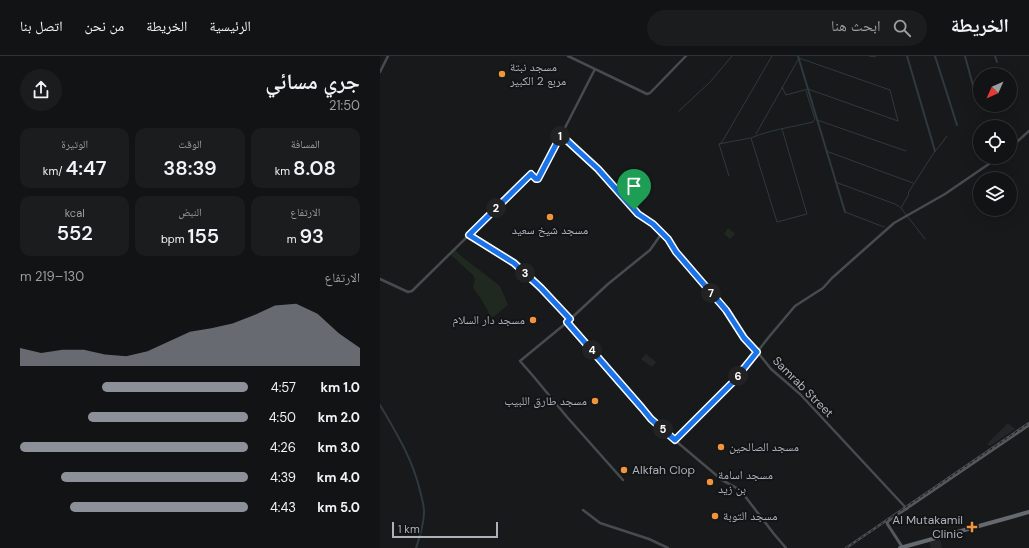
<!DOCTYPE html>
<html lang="ar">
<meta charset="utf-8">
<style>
body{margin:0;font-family:"DM Sans","Noto Naskh Arabic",sans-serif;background:#1b1c1d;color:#f1f3f6;direction:rtl;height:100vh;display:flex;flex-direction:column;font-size:15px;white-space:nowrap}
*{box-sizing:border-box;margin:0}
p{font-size:13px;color:#9c9ea0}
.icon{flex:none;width:22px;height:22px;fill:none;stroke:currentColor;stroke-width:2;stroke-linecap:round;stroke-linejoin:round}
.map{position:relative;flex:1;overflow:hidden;direction:ltr}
.details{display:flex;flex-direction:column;background:#121314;width:380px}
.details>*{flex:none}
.needle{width:26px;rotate:225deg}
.controls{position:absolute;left:593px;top:12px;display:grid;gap:8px}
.controls a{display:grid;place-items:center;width:44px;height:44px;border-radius:50%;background:#121314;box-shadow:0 4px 16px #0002,0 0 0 1px #313234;font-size:20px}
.scale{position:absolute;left:12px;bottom:10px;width:106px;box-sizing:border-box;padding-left:4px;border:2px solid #abb2ba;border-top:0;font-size:11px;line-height:14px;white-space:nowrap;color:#abb2ba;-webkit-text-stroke:3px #131416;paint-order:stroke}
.pin{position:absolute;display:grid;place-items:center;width:34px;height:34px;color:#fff;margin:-41px -17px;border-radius:50% 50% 50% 0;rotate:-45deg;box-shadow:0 0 4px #0007}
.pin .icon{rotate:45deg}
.km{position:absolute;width:20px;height:20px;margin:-10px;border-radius:50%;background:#222;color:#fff;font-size:11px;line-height:20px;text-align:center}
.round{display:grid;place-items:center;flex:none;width:42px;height:42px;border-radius:21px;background:#1b1c1d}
.overview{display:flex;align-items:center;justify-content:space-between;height:68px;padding:0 20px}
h1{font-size:22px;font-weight:600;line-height:30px}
.figures{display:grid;grid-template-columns:repeat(3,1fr);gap:6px;height:68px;padding:4px 20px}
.figures div{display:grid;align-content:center;border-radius:10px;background:#1b1c1d;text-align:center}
.figures b{font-size:20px;font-weight:600}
.figures small{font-size:11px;font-weight:400}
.figures p{font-size:11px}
.chart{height:112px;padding:8px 20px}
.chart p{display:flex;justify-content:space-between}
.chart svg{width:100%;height:72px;margin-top:4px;fill:#8c9099;opacity:.7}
ul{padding:0 20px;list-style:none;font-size:13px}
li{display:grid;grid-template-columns:64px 48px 1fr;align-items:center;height:30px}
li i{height:10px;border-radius:5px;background:#8c9099}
header{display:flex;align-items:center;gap:24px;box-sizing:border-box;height:56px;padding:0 20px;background:#121314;border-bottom:1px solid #313234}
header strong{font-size:19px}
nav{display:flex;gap:22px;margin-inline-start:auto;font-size:14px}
.search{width:280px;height:36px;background:#1b1c1d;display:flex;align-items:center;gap:10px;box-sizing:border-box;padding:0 14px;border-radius:22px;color:#9c9ea0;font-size:15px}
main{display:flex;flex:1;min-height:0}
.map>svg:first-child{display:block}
.built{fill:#242527}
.green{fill:#202920}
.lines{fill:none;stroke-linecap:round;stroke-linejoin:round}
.stream{stroke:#2e3a3f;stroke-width:1}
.canal{stroke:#2e3a3f;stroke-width:2}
.secondary{stroke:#474b4f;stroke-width:2.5}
.primary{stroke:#55595e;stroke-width:3}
.highway{stroke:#656a70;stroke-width:4}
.rail-casing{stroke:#4c5054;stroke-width:2.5}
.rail{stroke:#131416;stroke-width:1;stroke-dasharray:3;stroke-linecap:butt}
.route-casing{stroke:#fff;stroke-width:8}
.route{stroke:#1a73e8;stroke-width:5}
.poi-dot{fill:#f0953b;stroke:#131416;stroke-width:1.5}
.labels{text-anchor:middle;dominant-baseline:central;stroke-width:4;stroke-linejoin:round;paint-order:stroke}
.poi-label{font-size:12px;fill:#abb2ba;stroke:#131416;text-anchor:start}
.street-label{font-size:12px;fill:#abb2ba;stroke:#131416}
</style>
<header>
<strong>الخريطة</strong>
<div class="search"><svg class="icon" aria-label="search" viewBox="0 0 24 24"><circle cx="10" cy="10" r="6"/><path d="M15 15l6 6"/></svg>ابحث هنا</div>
<nav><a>الرئيسية</a><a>الخريطة</a><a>من نحن</a><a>اتصل بنا</a></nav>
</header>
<main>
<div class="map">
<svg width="649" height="492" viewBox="0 0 649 492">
<rect width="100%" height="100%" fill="#18191a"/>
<path class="built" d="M266 298 276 306 272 311 261 303Z
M628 367 635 373 610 390 607 388Z
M560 484 562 492H551L549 486Z"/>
<path class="green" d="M348 172 355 178 350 183 344 178Z
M75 194 81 200 98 213 120 230 128 249 112 262C106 252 100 240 93 232L95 224 94 220 70 198Z"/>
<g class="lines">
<path class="stream" d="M489 0 496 1
M402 31 406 39 428 33 518 65
M299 55 330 26 352 0
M437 64 526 95
M402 73 427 158 397 166 371 82C389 74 413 71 433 66L435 63 426 35
M376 78 419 2 510 34 518 65
M339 88 342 86 392 0
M446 95 533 127
M349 120 339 88 370 82
M455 126 515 148 520 151
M465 156 504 171
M545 183 521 152 529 138 528 137 555 95 558 92 567 80"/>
<path class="canal" d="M418 0 465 156
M527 0 555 95
M555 0 577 69
M585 0 595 37
M615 0 617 6
M0 349C16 376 33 404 40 435 42 442 44 449 44 456 44 468 40 480 36 492"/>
<path class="secondary" d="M188 0 267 38 270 37 306 0
M0 16 8 0
M181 79 218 113 258 158 273 168 286 181 296 196 346 254 363 281 379 298 391 313 420 338 527 453
M630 92 649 75
M89 179 136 209 161 232 190 263
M0 223 28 236 32 235 151 118 156 123H157L169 103 215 13
M187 266 268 360 284 375 342 424C348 428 355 430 361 435L394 478 406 492
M295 384 354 326 388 282 415 250 443 232 452 222 514 167 565 138 619 101
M243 424 187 361 154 321 140 305 185 268 228 228 270 194 282 177
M203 454 220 467 269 483 288 492"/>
<path class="primary" d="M522 492 521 489 508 469 507 467 508 465 649 369"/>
<path class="highway" d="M520 492 649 456"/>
<g class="rail-casing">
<path id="rail" d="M466 492 649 367"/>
</g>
<use href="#rail" class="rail"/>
</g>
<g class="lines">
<g class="route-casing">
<path id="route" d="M181 79 218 113 258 158 273 168 288 183 296 196 346 254 364 282 377 296 352 327 295 384 271 363 262 352 187 266 190 263 161 232 134 207 89 179 151 118 156 123H158Z"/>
</g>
<use href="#route" class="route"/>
</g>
<g class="poi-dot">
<circle cx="122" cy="18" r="4"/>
<circle cx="170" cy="161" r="4"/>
<circle cx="153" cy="264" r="4"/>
<circle cx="215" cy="345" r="4"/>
<circle cx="341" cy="391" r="4"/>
<circle cx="244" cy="414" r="4"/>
<circle cx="330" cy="426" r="4"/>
<circle cx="335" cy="460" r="4"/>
<path d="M590 465h4v4h4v4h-4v4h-4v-4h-4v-4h4z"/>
</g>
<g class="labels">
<g class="poi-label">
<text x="130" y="11">مسجد نبتة<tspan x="130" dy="14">مربع 2 الكبير</tspan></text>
<text x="170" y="174" text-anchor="middle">مسجد شيخ سعيد</text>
<text x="145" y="264" text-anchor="end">مسجد دار السلام</text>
<text x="207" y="345" text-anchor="end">مسجد طارق اللبيب</text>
<text x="349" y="391">مسجد الصالحين</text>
<text x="252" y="414">Alkfah Clop</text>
<text x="338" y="419">مسجد اسامة<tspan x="338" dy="14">بن زيد</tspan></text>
<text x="343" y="460">مسجد التوبة</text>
<text x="583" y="464" text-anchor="end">Al Mutakamil<tspan x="583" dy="14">Clinic</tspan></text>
</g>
<g class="street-label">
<text transform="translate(423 331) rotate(45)">Samrab Street</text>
</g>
</g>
</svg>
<div class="controls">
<a><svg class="needle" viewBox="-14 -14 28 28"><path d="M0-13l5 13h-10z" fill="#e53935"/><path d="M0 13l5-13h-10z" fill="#9c9ea0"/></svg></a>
<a><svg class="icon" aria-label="locate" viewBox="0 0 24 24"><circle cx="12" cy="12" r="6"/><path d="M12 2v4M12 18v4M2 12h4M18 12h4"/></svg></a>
<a><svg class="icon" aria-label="layers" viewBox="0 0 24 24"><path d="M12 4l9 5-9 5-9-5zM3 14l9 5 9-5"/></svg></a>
</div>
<div class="scale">1 km</div>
<div class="pin" style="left:254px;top:154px;background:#1e9e55"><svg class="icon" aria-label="arrive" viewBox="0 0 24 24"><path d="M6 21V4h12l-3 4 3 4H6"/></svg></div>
<b class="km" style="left:180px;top:80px">1</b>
<b class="km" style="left:116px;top:152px">2</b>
<b class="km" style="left:145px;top:217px">3</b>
<b class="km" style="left:212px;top:294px">4</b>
<b class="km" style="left:283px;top:373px">5</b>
<b class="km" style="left:358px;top:320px">6</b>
<b class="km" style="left:331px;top:237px">7</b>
</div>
<section class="details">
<div class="overview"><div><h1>جري مسائي</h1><p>21:50</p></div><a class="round"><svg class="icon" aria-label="share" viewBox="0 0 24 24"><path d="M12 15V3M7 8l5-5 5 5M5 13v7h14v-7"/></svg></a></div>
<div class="figures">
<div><p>المسافة</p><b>8.08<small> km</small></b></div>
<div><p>الوقت</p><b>38:39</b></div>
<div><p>الوتيرة</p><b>4:47<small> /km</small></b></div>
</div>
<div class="figures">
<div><p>الارتفاع</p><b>93<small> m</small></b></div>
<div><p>النبض</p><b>155<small> bpm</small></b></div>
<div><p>kcal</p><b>552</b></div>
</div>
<div class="chart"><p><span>الارتفاع</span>130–219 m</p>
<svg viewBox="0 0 160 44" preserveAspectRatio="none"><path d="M0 44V33L10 36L20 34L30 34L40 37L50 38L60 35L70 29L80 23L90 21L100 18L110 13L120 7L130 6L140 12L150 24L160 33V44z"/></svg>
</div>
<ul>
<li><b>1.0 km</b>4:57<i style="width:64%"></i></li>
<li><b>2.0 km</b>4:50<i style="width:70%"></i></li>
<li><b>3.0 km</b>4:26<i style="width:100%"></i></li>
<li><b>4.0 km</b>4:39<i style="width:82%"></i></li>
<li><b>5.0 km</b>4:43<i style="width:78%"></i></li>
</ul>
</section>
</main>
